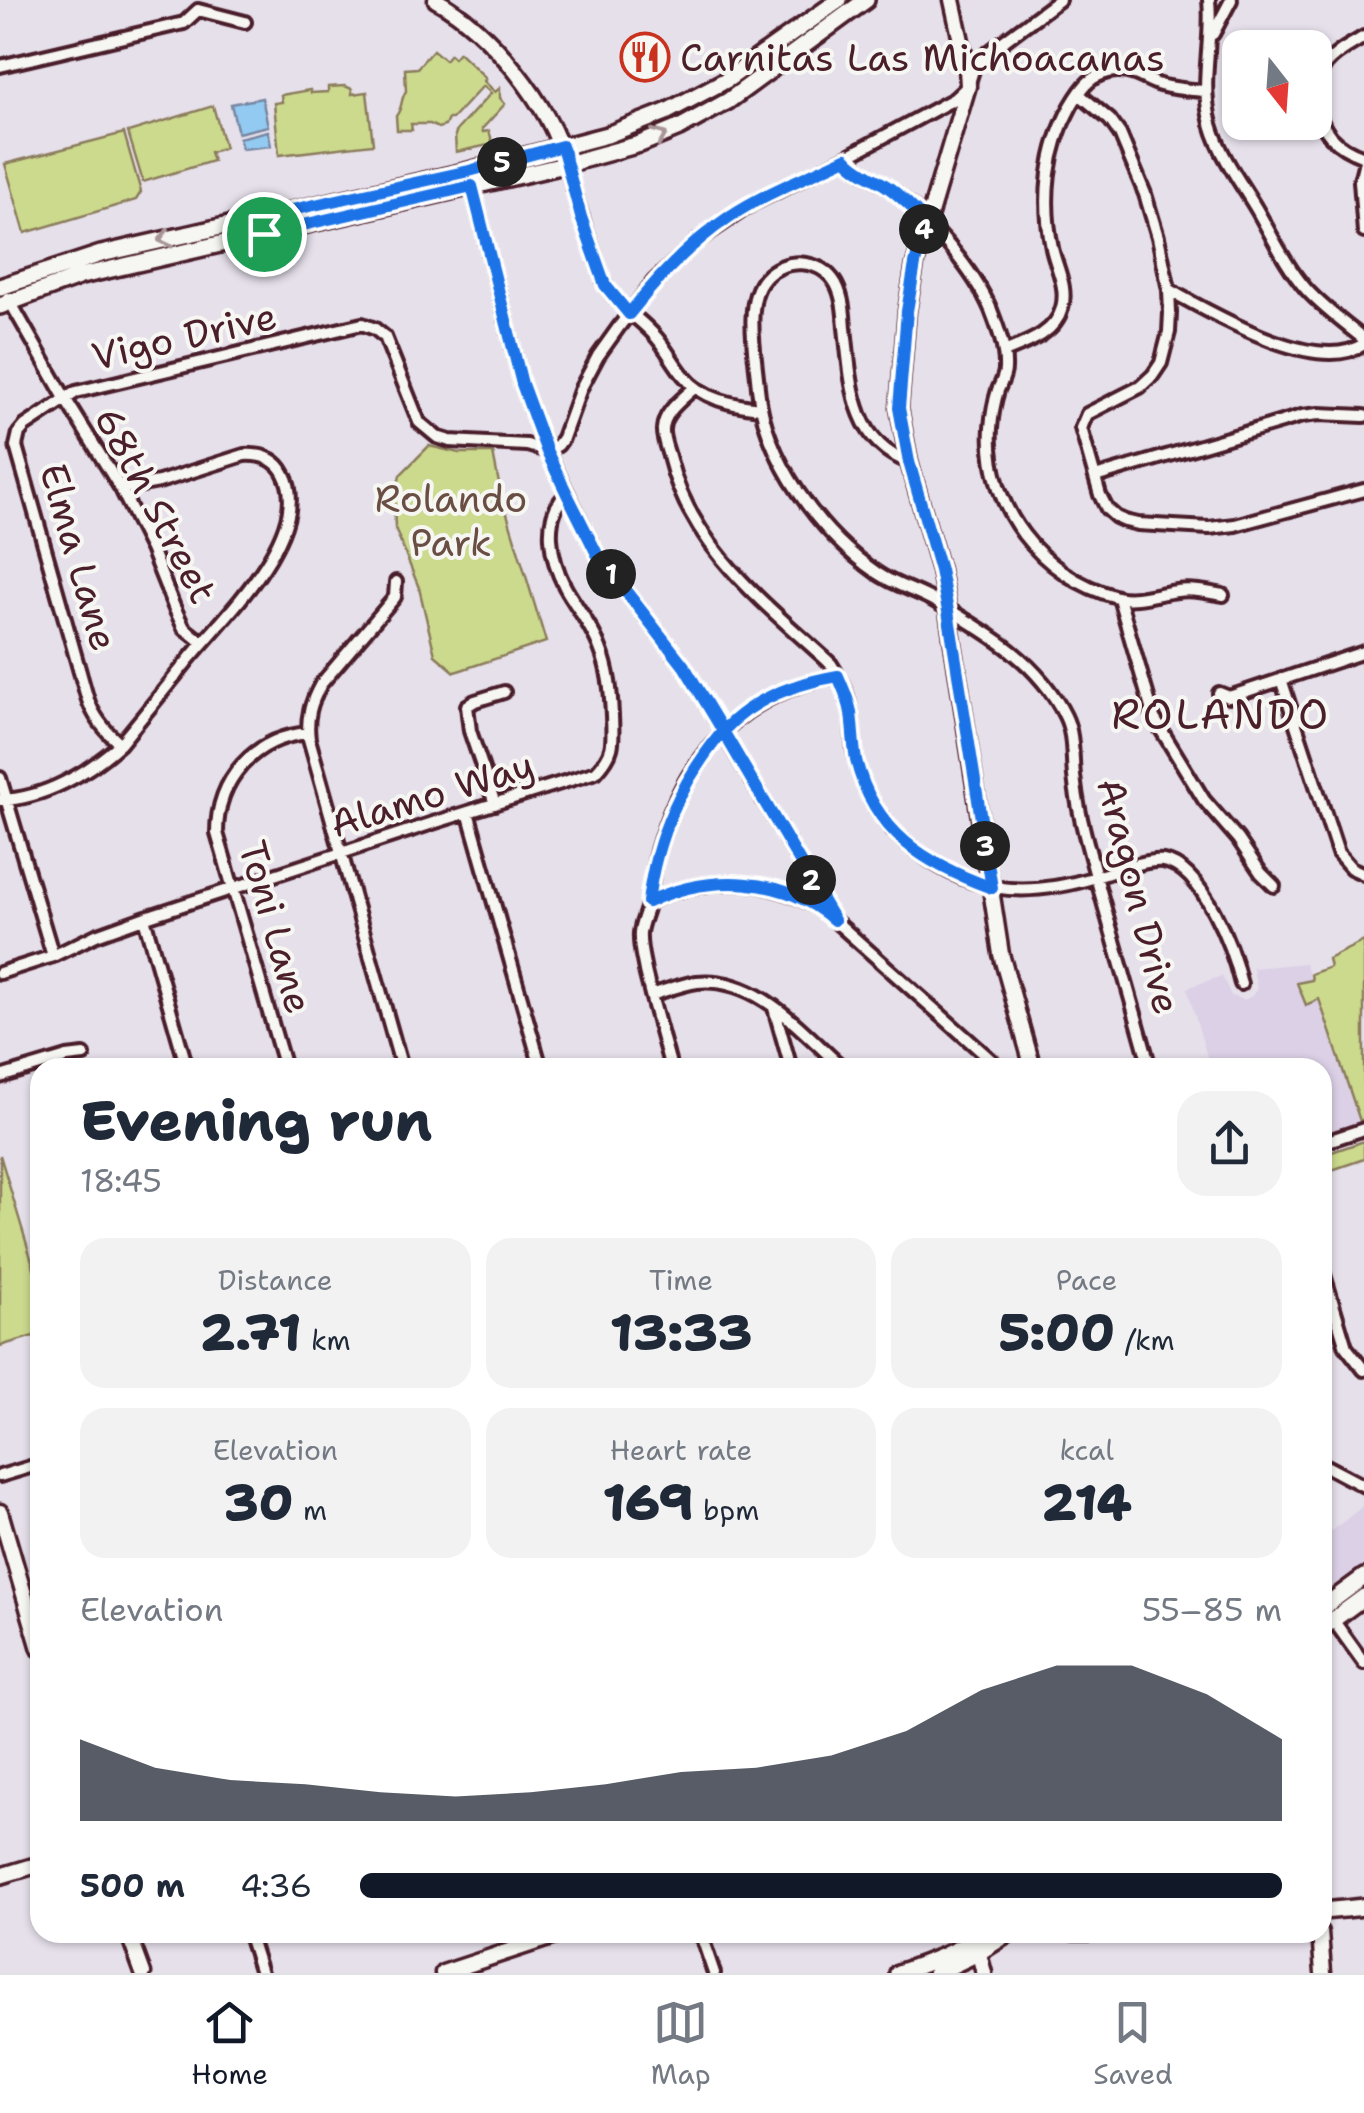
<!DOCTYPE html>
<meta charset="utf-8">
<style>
body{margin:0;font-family:"Shantell Sans",sans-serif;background:#f2f2f3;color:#1f2937;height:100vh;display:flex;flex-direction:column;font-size:38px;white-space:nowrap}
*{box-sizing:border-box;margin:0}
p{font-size:32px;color:#747a83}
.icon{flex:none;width:55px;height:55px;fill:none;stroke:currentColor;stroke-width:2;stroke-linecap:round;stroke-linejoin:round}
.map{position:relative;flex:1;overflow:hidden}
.sheet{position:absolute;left:30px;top:1058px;width:1302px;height:885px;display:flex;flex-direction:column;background:#fff;border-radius:30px;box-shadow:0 2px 8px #0004}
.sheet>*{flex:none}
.needle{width:65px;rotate:163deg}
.controls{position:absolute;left:1222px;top:30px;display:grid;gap:20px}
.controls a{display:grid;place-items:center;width:110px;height:110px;border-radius:20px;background:#fff;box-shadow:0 2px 8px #0004;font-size:50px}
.pin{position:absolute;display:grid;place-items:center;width:85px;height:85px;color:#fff;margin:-42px;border:5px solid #fff;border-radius:50%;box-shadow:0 2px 10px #0007}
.km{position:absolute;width:50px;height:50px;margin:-25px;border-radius:50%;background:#222;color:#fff;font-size:28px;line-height:50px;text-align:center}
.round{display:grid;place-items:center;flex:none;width:105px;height:105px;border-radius:30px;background:#f2f2f3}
.headline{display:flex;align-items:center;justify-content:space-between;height:170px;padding:0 50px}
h1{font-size:55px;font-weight:800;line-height:75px}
.figures{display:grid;grid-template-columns:repeat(3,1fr);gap:15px;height:170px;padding:10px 50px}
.figures div{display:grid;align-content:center;border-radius:25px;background:#f2f2f3;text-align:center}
.figures b{font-size:50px;font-weight:800}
.figures small{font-size:28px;font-weight:400}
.figures p{font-size:28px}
.chart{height:280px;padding:20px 50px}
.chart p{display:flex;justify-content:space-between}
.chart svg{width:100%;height:180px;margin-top:10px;fill:#111827;opacity:.7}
ul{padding:0 50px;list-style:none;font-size:32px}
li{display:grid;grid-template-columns:160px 120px 1fr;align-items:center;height:75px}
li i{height:25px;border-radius:12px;background:#111827}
.tabs{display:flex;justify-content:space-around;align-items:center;height:140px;border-top:2px solid #e0e1e3;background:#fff;font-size:28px;color:#747a83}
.tabs a{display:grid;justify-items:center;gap:5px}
.tabs .active{color:#111827}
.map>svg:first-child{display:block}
.built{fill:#dbd0e6}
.green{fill:#ccda8e;stroke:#8b7c5c;stroke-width:2.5}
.water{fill:#93caf2;stroke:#7686a2;stroke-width:2.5}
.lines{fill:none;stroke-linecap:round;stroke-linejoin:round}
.street-casing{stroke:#4a1f2b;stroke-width:18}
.secondary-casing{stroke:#4a1f2b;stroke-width:21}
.primary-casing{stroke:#4a1f2b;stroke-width:22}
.street{stroke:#f6f6f2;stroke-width:10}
.secondary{stroke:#f6f6f2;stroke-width:14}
.primary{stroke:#f6f6f2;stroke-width:15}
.oneway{stroke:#a99598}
.route-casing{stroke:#fff;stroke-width:20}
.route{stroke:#1a73e8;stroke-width:12}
.labels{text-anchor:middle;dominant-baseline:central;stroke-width:8;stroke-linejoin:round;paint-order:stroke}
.poi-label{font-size:38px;fill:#4a1f2b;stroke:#f6f6f2;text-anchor:start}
.street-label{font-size:38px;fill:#4a1f2b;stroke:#f6f6f2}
.park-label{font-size:38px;fill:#6a4e44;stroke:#f6f6f2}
.quarter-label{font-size:42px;letter-spacing:2.5px;fill:#4a1f2b;stroke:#f6f6f2}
</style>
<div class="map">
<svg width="1364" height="1973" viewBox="0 0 1364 1973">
<rect width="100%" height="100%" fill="#e6e0eb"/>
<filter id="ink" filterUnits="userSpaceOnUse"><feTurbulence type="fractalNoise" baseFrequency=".01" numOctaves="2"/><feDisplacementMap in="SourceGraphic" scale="20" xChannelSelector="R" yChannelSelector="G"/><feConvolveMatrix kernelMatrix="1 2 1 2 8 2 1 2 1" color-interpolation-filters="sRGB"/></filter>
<g filter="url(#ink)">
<path class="built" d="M1305 963 1360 1121 1323 1133 1322 1068 1210 1067 1187 988 1222 976 1231 996 1244 1000 1252 996 1257 988 1253 968Z
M1364 1505V1566L1323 1598V1538Z"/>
<path class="green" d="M433 50 445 60 450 54 454 58 459 52 486 78 484 81 495 92 500 88V98L505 104 482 129 483 132 489 131 493 144 456 152 455 135 457 130 491 93 483 86 452 119H448L445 126 438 128 430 124H411L412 130H397L396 116C403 108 400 100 406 91L405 69 417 68Z
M345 86 352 89V94L367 92 373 144 279 155 274 103 282 102 281 95 310 90 311 93 328 92V87Z
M213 106 225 148 210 152 213 161 143 182 128 132Z
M124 133 141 192 136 200 25 233 5 164Z
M429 446 459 453H493L501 494 546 642 455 672 435 655 419 588 395 528 394 504 400 475Z
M1364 941V1119L1360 1121 1319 999 1306 1005 1297 983 1312 980 1311 974 1330 967 1328 959Z
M1364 1141V1159L1323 1173V1155Z
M0 1155 40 1288V1334L0 1346Z"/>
<path class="water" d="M262 98 268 126 238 133 231 104Z
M268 131 271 146 242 149 239 138Z"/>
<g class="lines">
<g class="street-casing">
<path id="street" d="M1209 0C1213 39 1201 76 1209 115 1215 149 1240 181 1257 210 1272 236 1286 266 1306 289 1322 307 1345 324 1364 339
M198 10 245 22
M1213 34 1231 0
M1364 37C1351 45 1336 52 1326 64 1318 75 1315 89 1317 102 1320 132 1336 147 1364 157
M0 66 184 23 198 10
M1079 94 1110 120 1120 134 1145 194 1158 237 1169 290 1170 313 1169 332 1161 363 1153 375 1140 387 1087 414 1081 428 1100 495 1107 509 1116 517 1125 521 1138 524 1209 528 1235 525 1364 490
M846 157C857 173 880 180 895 192 929 219 974 270 991 310 998 328 1006 349 1005 369 1005 376 1001 383 998 390 994 403 992 415 991 428 986 507 1041 577 1117 597 1136 602 1158 593 1177 591 1193 589 1207 592 1223 595
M566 164C575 194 583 223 594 253 598 265 601 278 608 289 623 310 642 320 657 338 667 350 674 364 684 376 702 399 733 405 760 408
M1364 165 1360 181 1364 232
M471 182 522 384 547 451 597 554 684 666 834 920 1000 1068
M1169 290C1213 314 1317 376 1364 344
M8 298 66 400 121 489 151 549 174 607 184 628 203 643
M1004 352C1026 343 1055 334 1062 308 1068 287 1056 267 1052 248 1042 200 1047 149 1071 106 1082 87 1092 72 1117 71 1133 70 1145 80 1160 85 1174 89 1190 90 1205 91
M695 387C683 399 664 411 663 429 662 438 668 451 670 460 692 549 766 604 831 664 840 678 849 696 851 713 853 725 852 738 854 751 860 784 878 820 905 842 966 893 1021 900 1096 877 1113 872 1146 859 1163 861 1203 867 1233 950 1241 984
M909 462C851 443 851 378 845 328 844 313 843 297 836 284 821 258 784 257 765 278 743 301 756 358 758 388 765 459 819 533 877 573 896 586 918 591 938 603 987 632 1039 662 1065 716 1074 734 1072 756 1074 776 1076 795 1080 816 1085 835 1105 913 1129 990 1150 1068
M1095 477 1302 416 1319 414 1364 416
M396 582 395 597 321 684C311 702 306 718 309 739L402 1068
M1119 598 1154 718 1204 800 1238 839 1261 873 1274 886
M1281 679 1338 853 1351 868 1364 874
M1219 693 1229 697 1364 652
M120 744C105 731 93 717 87 697L16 446 19 433 25 426 76 392 362 324 375 329 385 337 419 422 437 437 450 441 527 445 547 451 558 445 563 438 581 388 598 356 618 328 654 281 697 241 752 204 846 157 954 99 968 86 974 67 989 52 1059 0
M0 778 53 956
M0 800C44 799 88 773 120 744 143 716 166 688 189 659 222 619 314 532 284 474 276 458 261 454 244 455L159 482 121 489
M495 804 470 731 467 706 475 701 504 692
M468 812 541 1068
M649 902C708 874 773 877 828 914
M144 918 187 1068
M0 973 53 956 96 935 146 917 436 822 596 772C615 752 613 743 612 716 611 692 609 670 600 648 592 626 576 607 565 587 551 560 541 516 567 494
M651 995C665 991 682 984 697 982 758 976 801 1031 843 1068
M774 1008 791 1068
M285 1068 217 833C217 779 254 738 308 733
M671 1068C662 1035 653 1004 645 971 643 959 639 946 640 933 641 923 646 914 648 904 652 886 653 869 657 851 683 757 740 693 838 676
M0 1077 67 1057 84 1055
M1322 1143 1364 1129
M1322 1268 1346 1347 1364 1370
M1322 1464 1364 1486
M0 1476 40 1464
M1333 1620 1364 1663
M248 1932 261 1973
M700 1932 714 1973"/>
</g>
<g class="secondary-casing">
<path id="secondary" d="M436 0C490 30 550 104 566 164
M952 0 967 68 968 86 915 264 907 311 899 408 909 462 940 570 948 611 1001 954 1033 1068
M0 1512 40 1649
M0 1876 40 1864
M128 1932 143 1973
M1320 1932 1323 1973
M976 1943 984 1973
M443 1973 567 1932"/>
</g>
<g class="primary-casing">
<path id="primary" d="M0 287 101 254 469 171 607 135 666 112 728 79 839 0
M0 306 81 276 556 167 640 144 679 128 728 101 866 0
M1322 1608 1364 1577
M1322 1628 1364 1597
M1345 1909 1364 1907
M1322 1911 1344 1909
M1074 1932H1114
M898 1973C927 1963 961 1951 985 1932
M936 1973 978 1953 1011 1932"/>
</g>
<use href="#street" class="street"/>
<use href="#secondary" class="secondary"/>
<use href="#primary" class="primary"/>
</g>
<defs><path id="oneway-chevron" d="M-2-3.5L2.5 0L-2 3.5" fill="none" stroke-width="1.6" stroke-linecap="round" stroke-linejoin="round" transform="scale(2.5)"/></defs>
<g class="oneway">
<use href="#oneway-chevron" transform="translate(660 136) rotate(-22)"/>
<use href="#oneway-chevron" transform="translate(165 239) rotate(167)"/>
</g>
</g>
<g class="lines" filter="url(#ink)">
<g class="route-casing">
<path id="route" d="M264 234 472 186 522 384 547 452 567 494 597 554 684 666 723 731C681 782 656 836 648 902 708 874 783 875 834 920L723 731C752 699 797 683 838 676 843 688 849 700 851 713 853 728 853 744 856 760 874 833 925 864 992 888L948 611 940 570 909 462 899 408 907 311 915 264 926 221C913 209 902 197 888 187 874 177 856 171 846 158 807 177 765 193 729 217 689 244 658 277 629 314L605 285 581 217 562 146 469 171 260 217 264 234"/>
</g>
<use href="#route" class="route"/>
</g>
<defs>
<g id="restaurant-ring" transform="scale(2.5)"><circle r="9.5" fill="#f6f6f2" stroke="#c8321e" stroke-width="1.5"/><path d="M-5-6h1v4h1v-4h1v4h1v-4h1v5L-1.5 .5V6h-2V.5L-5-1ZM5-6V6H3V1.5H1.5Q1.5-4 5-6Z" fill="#c8321e"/></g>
</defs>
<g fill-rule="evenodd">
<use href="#restaurant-ring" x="645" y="57"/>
</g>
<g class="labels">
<g class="poi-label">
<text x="680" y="57">Carnitas Las Michoacanas</text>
</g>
<g class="street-label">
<text transform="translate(184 336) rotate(-13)">Vigo Drive</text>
<text transform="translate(156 505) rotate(62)">68th Street</text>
<text transform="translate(79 557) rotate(74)">Elma Lane</text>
<text transform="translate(432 794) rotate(-17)">Alamo Way</text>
<text transform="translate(1139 896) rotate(76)">Aragon Drive</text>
<text transform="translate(276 927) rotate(74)">Toni Lane</text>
</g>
<g class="park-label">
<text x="451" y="498">Rolando<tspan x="451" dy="44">Park</tspan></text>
</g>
<g class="quarter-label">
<text x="1221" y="714">ROLANDO</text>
</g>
</g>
</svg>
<div class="controls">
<a><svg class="needle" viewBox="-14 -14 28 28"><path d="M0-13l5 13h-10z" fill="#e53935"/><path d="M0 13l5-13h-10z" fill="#747a83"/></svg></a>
</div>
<div class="pin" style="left:264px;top:234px;background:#1e9e55"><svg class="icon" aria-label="arrive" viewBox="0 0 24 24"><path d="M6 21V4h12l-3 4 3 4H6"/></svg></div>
<b class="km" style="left:611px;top:574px">1</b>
<b class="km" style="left:811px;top:880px">2</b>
<b class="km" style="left:985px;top:846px">3</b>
<b class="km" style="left:924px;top:229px">4</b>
<b class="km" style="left:502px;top:162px">5</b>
<section class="sheet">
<div class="headline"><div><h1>Evening run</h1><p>18:45</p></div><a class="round"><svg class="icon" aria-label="share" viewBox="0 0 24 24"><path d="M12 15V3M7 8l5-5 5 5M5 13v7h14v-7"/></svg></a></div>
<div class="figures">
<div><p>Distance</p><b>2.71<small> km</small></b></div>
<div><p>Time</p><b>13:33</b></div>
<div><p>Pace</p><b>5:00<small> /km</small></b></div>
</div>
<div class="figures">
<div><p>Elevation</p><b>30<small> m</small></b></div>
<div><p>Heart rate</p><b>169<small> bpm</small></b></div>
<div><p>kcal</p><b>214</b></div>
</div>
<div class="chart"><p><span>Elevation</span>55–85 m</p>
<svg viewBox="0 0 160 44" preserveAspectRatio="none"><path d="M0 44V24L10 31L20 34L30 35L40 37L50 38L60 37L70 35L80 32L90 31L100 28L110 22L120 12L130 6L140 6L150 13L160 24V44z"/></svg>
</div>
<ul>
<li><b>500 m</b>4:36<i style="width:100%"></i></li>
</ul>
</section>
</div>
<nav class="tabs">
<a class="active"><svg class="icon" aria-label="home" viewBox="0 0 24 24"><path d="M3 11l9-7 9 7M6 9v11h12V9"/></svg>Home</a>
<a><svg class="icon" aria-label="map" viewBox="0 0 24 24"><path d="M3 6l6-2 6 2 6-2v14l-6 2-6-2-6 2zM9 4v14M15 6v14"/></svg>Map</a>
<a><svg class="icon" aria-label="saved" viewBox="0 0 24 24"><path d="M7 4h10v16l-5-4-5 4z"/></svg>Saved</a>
</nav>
